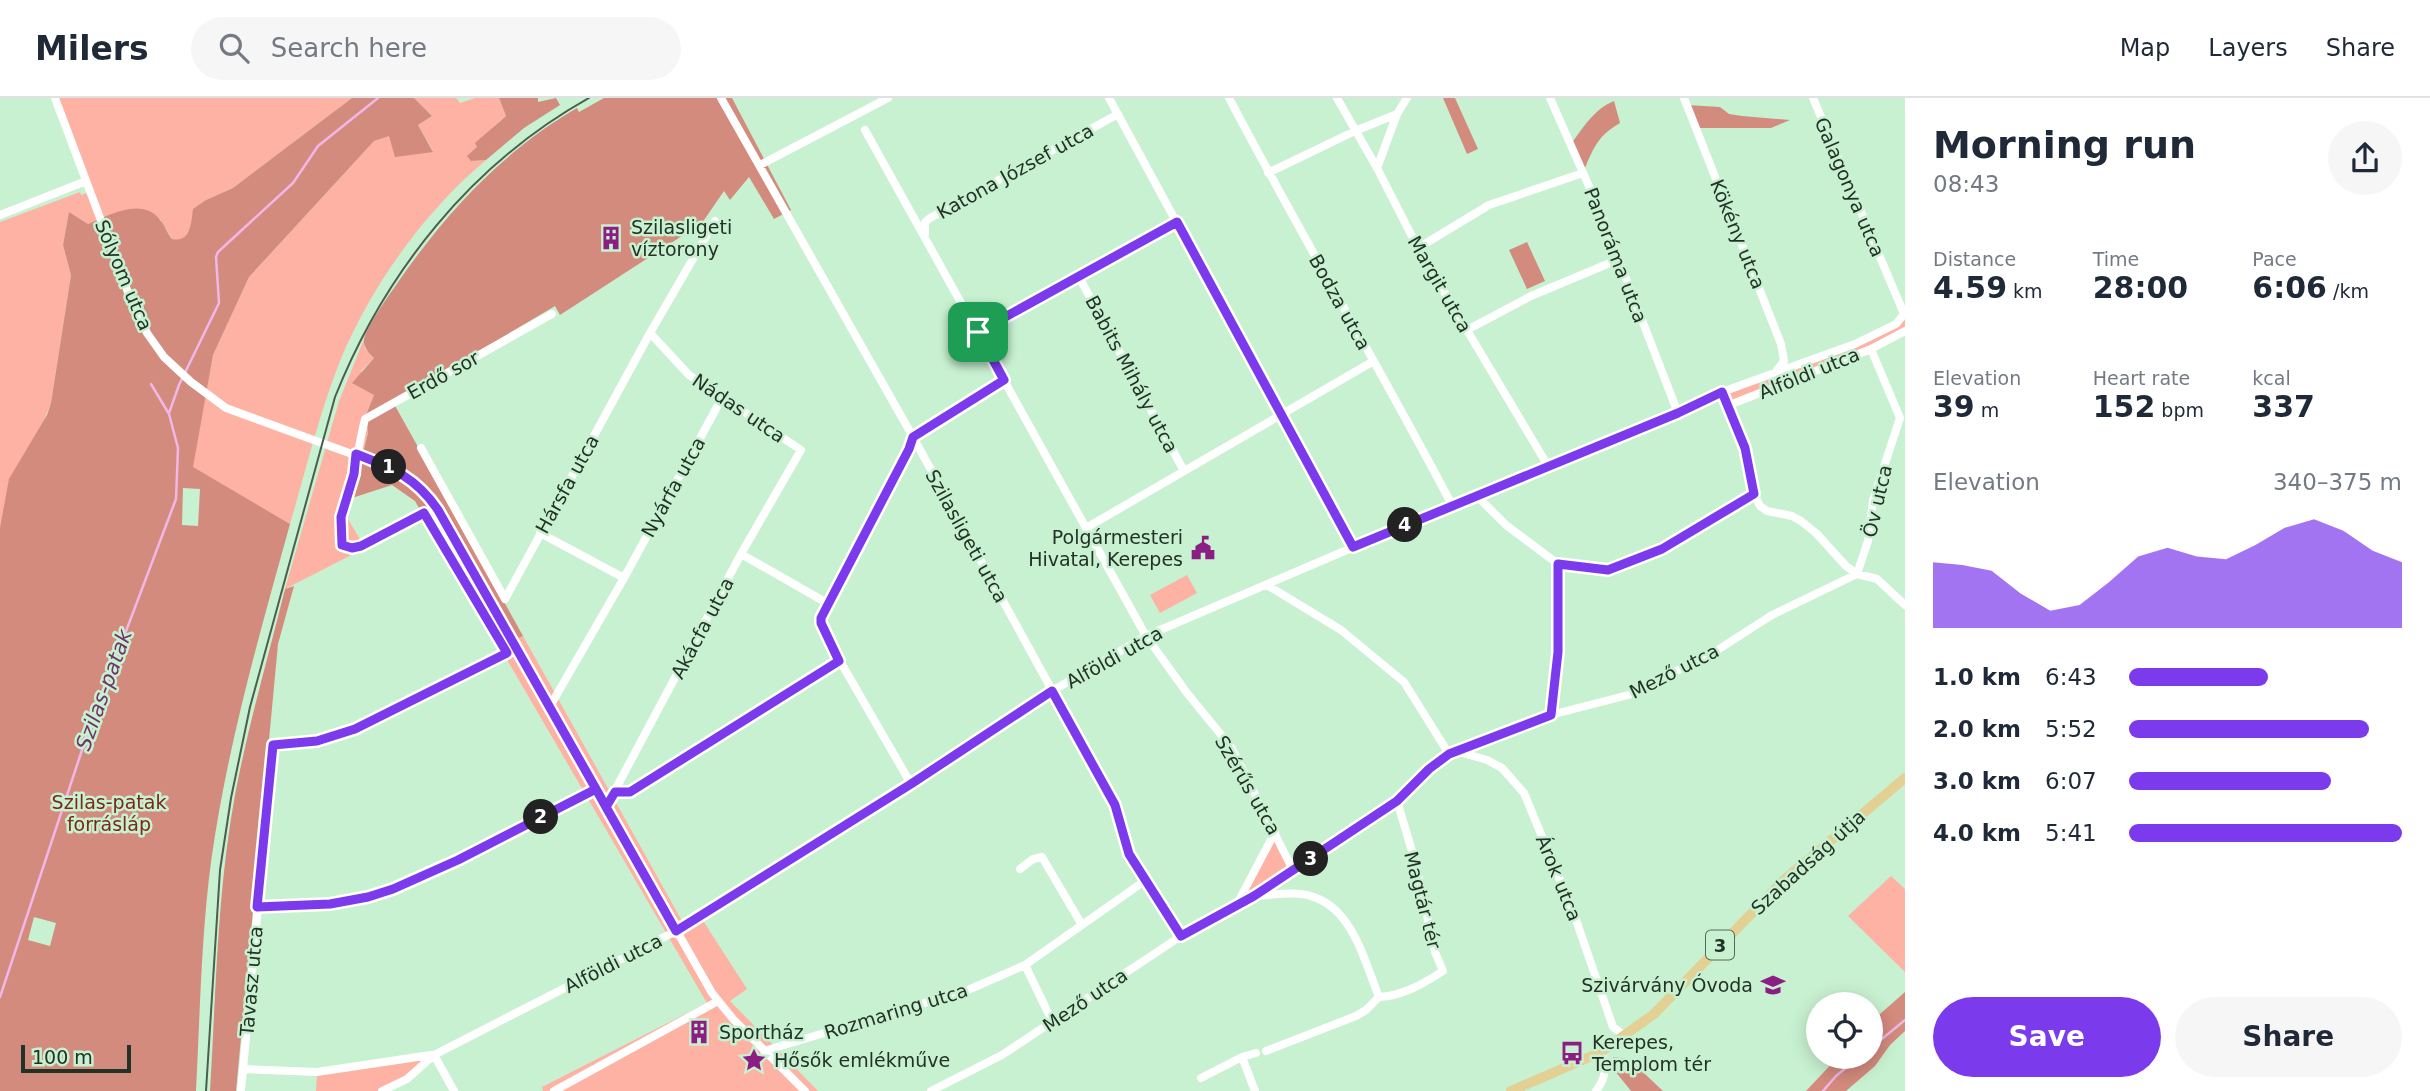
<!DOCTYPE html>
<meta charset="utf-8">
<style>
body{margin:0;font-family:"DejaVu Sans",sans-serif;background:#f6f6f7;color:#1f2937;height:100vh;display:flex;flex-direction:column;font-size:26px;white-space:nowrap}
*{box-sizing:border-box;margin:0}
p{font-size:23px;color:#747a83}
.icon{flex:none;width:38px;height:38px;fill:none;stroke:currentColor;stroke-width:2;stroke-linecap:round;stroke-linejoin:round}
.map{position:relative;flex:1;overflow:hidden}
.details{display:flex;flex-direction:column;background:#fff;width:525px}
.details>*{flex:none}
.controls{position:absolute;left:1806px;top:894px;display:grid;gap:14px}
.controls a{display:grid;place-items:center;width:77px;height:77px;border-radius:50%;background:#fff;box-shadow:0 4px 18px #0003;font-size:35px}
.scale{position:absolute;left:21px;bottom:18px;width:110px;box-sizing:border-box;padding-left:7px;border:4px solid #233226;border-top:0;font-size:19px;line-height:24px;white-space:nowrap;color:#233226;-webkit-text-stroke:5px #c8f1d1;paint-order:stroke}
.pin{position:absolute;display:grid;place-items:center;width:60px;height:60px;color:#fff;margin:-30px;border-radius:14px;box-shadow:0 4px 10px #0006}
.km{position:absolute;width:35px;height:35px;margin:-18px;border-radius:50%;background:#222;color:#fff;font-size:19px;line-height:35px;text-align:center}
.round{display:grid;place-items:center;flex:none;width:74px;height:74px;border-radius:37px;background:#f6f6f7}
.overview{display:flex;align-items:center;justify-content:space-between;height:119px;padding:0 28px}
h1{font-size:38px;font-weight:700;line-height:52px}
.metrics{display:grid;grid-template-columns:repeat(3,1fr);gap:10px;height:119px;padding:7px 28px}
.metrics div{display:grid;align-content:center}
.metrics b{font-size:30px;font-weight:700}
.metrics small{font-size:19px;font-weight:400}
.metrics p{font-size:19px}
.chart{height:196px;padding:14px 28px}
.chart p{display:flex;justify-content:space-between}
.chart svg{width:100%;height:126px;margin-top:7px;fill:#7c3aed;opacity:.7}
.cta{display:flex;gap:14px;margin-top:auto;padding:14px 28px}
.cta a{flex:1;height:80px;border-radius:42px;background:#7c3aed;color:#fff;font-size:28px;font-weight:700;line-height:80px;text-align:center}
.cta a+a{background:#f6f6f7;color:#1f2937}
ul{padding:0 28px;list-style:none;font-size:23px}
li{display:grid;grid-template-columns:112px 84px 1fr;align-items:center;height:52px}
li i{height:18px;border-radius:9px;background:#7c3aed}
header{display:flex;align-items:center;gap:42px;box-sizing:border-box;height:98px;padding:0 35px;background:#fff;border-bottom:2px solid #e0e1e3}
header strong{font-size:33px}
nav{display:flex;gap:38px;margin-inline-start:auto;font-size:24px}
.search{width:490px;height:63px;background:#f6f6f7;display:flex;align-items:center;gap:18px;box-sizing:border-box;padding:0 24px;border-radius:38px;color:#747a83;font-size:26px}
main{display:flex;flex:1;min-height:0}
.map>svg:first-child{display:block}
.green{fill:#fdb2a3}
.forest{fill:#d38b7d;fill-rule:evenodd}
.lines{fill:none;stroke-linecap:round;stroke-linejoin:round}
.stream{stroke:#f0b7e7;stroke-width:2.5}
.minor{stroke:#fff;stroke-width:8}
.major{stroke:#e2d095;stroke-width:10}
.tram{stroke:#4a5f4e;stroke-width:2}
.route-casing{stroke:#fff;stroke-width:14}
.route{stroke:#7c3aed;stroke-width:9}
.labels{text-anchor:middle;dominant-baseline:central;stroke-width:5;stroke-linejoin:round;paint-order:stroke}
.shield{fill:#c8f1d1;stroke:#546b59;stroke-width:2}
.shield-label{font-size:18px;font-weight:bold;fill:#233226}
.street-label{font-size:19px;fill:#233226;stroke:#c8f1d1}
.poi-label{font-size:19px;fill:#233226;stroke:#c8f1d1;text-anchor:start}
.park-label{font-size:19px;fill:#7b2718;stroke:#c8f1d1}
.water-label{font-size:21px;font-style:italic;fill:#73316b;stroke:#c8f1d1}
</style>
<header>
<strong>Milers</strong>
<div class="search"><svg class="icon" aria-label="search" viewBox="0 0 24 24"><circle cx="10" cy="10" r="6"/><path d="M15 15l6 6"/></svg>Search here</div>
<nav><a>Map</a><a>Layers</a><a>Share</a></nav>
</header>
<main>
<div class="map">
<svg width="1905" height="993" viewBox="0 0 1905 993">
<rect width="100%" height="100%" fill="#c8f1d1"/>
<path class="green" d="M55 0H352L233 90 206 102 186 139 177 143 172 141 160 121H101L88 126 69 114 63 147 71 177 51 305 0 430V124L80 94 81 97 90 94Z
M414 0H456L460 5 475 0H499L506 18C490 29 479 46 471 63L486 62C424 114 371 188 340 263 319 316 306 372 290 426L192 369 213 257 249 179 374 43 389 37 433 53 418 27 432 18Z
M1905 215V233L1727 308 1722 294 1875 237Z
M364 241 365 250 374 260 361 273 374 297 366 317 368 335 348 421 365 450 285 491 339 303Z
M1187 477 1197 495 1160 515 1150 497Z
M523 538 682 823 698 815 747 891 730 903 818 993H543L542 989 707 905 499 548Z
M1275 734 1293 772 1236 808Z
M1891 778 1905 791V874L1848 818Z
M434 957 407 981 382 993H316L317 974Z"/>
<path class="forest" d="M352 0H414L432 18 418 27 433 54 395 59 389 38 374 43 249 179 213 257 193 369 290 426C259 538 227 649 211 764 201 840 200 917 196 993H0V430L9 381 47 317 51 305 71 177 63 147 69 114 88 126C108 118 142 98 160 122 165 127 167 135 172 141 191 145 191 125 193 111L206 102 233 90ZM183 390 200 391 198 428 182 427ZM34 819 56 825 50 848 28 842Z
M499 0H538V4L556 0 560 7 524 30 486 62 471 63 467 58 477 49 475 45 506 18Z
M604 0H732L791 112 774 121 749 79 730 102 724 93 702 125 560 217 555 208 393 304 523 538 499 548 415 403 392 387 352 400 368 335 366 317 374 297 352 285 374 260C369 255 363 249 364 241 367 229 386 201 394 190 443 118 501 54 577 10L579 14Z
M1443 0H1455L1478 51 1467 56Z
M1614 3 1620 25C1597 38 1593 51 1583 75L1571 46C1583 30 1594 11 1614 3Z
M1687 7 1720 9 1729 16 1742 18 1790 22 1771 30H1696Z
M1527 144 1545 183 1527 191 1509 152Z
M294 488 278 546 236 993H210C216 895 217 794 235 697 248 628 268 560 285 491Z
M1905 894V933L1890 947 1875 968 1846 993H1806L1838 959H1871V924Z
M1613 959 1629 961 1663 993H1631L1615 973Z"/>
<g class="lines">
<path class="stream" d="M169 315 179 287 219 205 216 159 218 154 293 85 318 48 378 0
M0 899 89 631 176 401 178 350 169 316 151 286
M1871 950 1905 922
M1823 993 1836 978 1859 959"/>
<path class="minor" d="M55 0 129 197 147 235 164 259 191 284 226 310 393 371C413 381 426 394 438 412L712 895 733 921 805 993
M721 0 913 339 1115 707 1129 756 1181 838
M1109 0 1353 449
M1229 0C1301 137 1380 270 1452 407
M1337 0 1377 70 1418 150 1548 368
M1550 0 1599 111 1678 315
M1684 0 1781 246 1784 263 1777 272
M1813 0 1904 216
M865 32 1146 538 1187 595 1231 649 1293 772
M760 67 888 0
M1377 70 1397 16
M1268 75 1355 33 1397 16 1407 0
M0 117 86 83
M925 136V124L930 120 1118 16
M1418 150 1489 107 1583 75
M1079 179 1184 373
M1467 232 1531 198 1617 162
M978 234 1177 124
M1722 294 1727 308 1871 251 1905 233
M1727 308 1745 350 1754 396 1760 408 1767 413 1792 418 1801 423 1816 435 1846 468 1857 476 1877 481 1905 507
M421 350 505 501
M1477 398 1506 427 1558 466 1557 554 1551 617
M1086 430 1372 264
M540 435 624 480
M741 456 827 505
M1558 466 1608 472 1662 451 1754 396
M1267 487 1341 532 1404 584 1449 656
M505 501 650 235 715 123
M507 555 424 415 361 448 351 450 342 447C339 415 349 405 354 376 358 358 360 340 365 321L552 216
M549 610 624 480 723 298
M1456 653 1487 662 1502 670 1524 695 1574 816 1613 929 1625 938
M911 686 840 563 821 525V520L909 351 913 339 1004 282
M615 694H630L840 563
M606 709 741 456 801 352 689 277 650 235
M1020 771 1033 761 1042 759 1082 827
M1257 798C1271 797 1287 794 1301 796 1351 802 1363 860 1379 899
M1236 808 1275 734
M257 809C287 808 319 809 348 804 396 794 439 772 482 750 520 730 558 710 596 691
M1025 867 1052 923
M764 953 968 892 1025 867 1146 782
M1266 953 1356 918 1366 912 1379 899C1402 898 1423 886 1443 873L1435 854 1415 763 1397 703
M434 957 454 993
M1242 959 1255 993
M243 971 317 974 431 957
M1201 980 1242 959 1256 955
M241 993 273 647 317 643 355 631 515 551
M382 993 407 981 434 957 684 829 911 686 1052 593 1146 538 1452 407 1678 315 1722 294 1855 246 1896 226 1905 215
M554 993 718 903
M931 993 1002 957 1181 838 1254 798 1293 772 1397 703 1429 671 1449 656 1539 620 1636 595 1669 576 1702 562 1772 517 1857 476 1868 443 1873 402 1900 320 1871 251
M1596 993C1606 980 1607 969 1601 954"/>
<path class="major" d="M1511 993 1601 954 1654 916 1784 782 1905 680"/>
<path class="tram" d="M206 993 220 772 231 700 250 609 335 299C385 174 471 66 589 0"/>
</g>
<g class="lines">
<g class="route-casing">
<path id="route" d="M978 234 1004 282 913 339 909 351 821 520V525L839 563 630 694H615L606 709 596 691 438 412C416 379 392 370 356 356L354 376 341 419 342 447 352 450 361 448 424 415 507 555 355 631 317 643 273 647 257 809 330 806 368 799 393 791 458 762 596 691 606 709 676 833 911 686 1052 593 1115 707 1129 756 1181 838 1254 798 1397 703 1429 671 1449 656 1551 617 1558 554V466L1608 472 1662 451 1754 396 1745 350 1722 294 1678 315 1353 449 1177 124 978 234"/>
</g>
<use href="#route" class="route"/>
</g>
<defs>
<g id="building-bare" transform="scale(1.89)"><path d="M-4-6H4V6H1V3H-1V6H-4ZM-2.5-4.3h1.7v1.8h-1.7ZM.8-4.3h1.7v1.8H.8ZM-2.5-1h1.7V.8h-1.7ZM.8-1h1.7V.8H.8Z" fill="#8b1e82" stroke="#c8f1d1" stroke-width="2.5" paint-order="stroke"/></g>
<g id="civic-bare" transform="scale(1.89)"><path d="M-.6-6.5H3V-4.5H.6V-3L4-1V1h2V6H-6V1h2V-1L-.6-3ZM-1.2 2.5V6h2.4V2.5Z" fill="#8b1e82" stroke="#c8f1d1" stroke-width="2.5" paint-order="stroke"/></g>
<g id="school-bare" transform="scale(1.89)"><path d="M0-5L7-2L0 1L-7-2ZM-4 1L0 2.5L4 1V4Q0 6-4 4Z" fill="#8b1e82" stroke="#c8f1d1" stroke-width="2.5" paint-order="stroke"/></g>
<g id="bus-bare" transform="scale(1.89)"><path d="M-5-6H5V4H4V6H2V4H-2V6H-4V4H-5ZM-3.5-4V0h7V-4ZM-3.5 1.2v1.5H-2V1.2ZM2 1.2v1.5H3.5V1.2Z" fill="#8b1e82" stroke="#c8f1d1" stroke-width="2.5" paint-order="stroke"/></g>
<g id="sight-bare" transform="scale(1.89)"><path d="M0-6L1.8-2.2L6-1.7L2.9 1.2L3.7 5.4L0 3.3L-3.7 5.4L-2.9 1.2L-6-1.7L-1.8-2.2Z" fill="#8b1e82" stroke="#c8f1d1" stroke-width="2.5" paint-order="stroke"/></g>
</defs>
<g fill-rule="evenodd">
<use href="#building-bare" x="611" y="140"/>
<use href="#civic-bare" x="1203" y="450"/>
<use href="#school-bare" x="1773" y="887"/>
<use href="#building-bare" x="699" y="934"/>
<use href="#bus-bare" x="1572" y="955"/>
<use href="#sight-bare" x="754" y="962"/>
</g>
<g class="labels">
<rect class="shield" x="1706" y="832.5" width="28" height="29" rx="5"/>
<g class="shield-label">
<text x="1720" y="847">3</text>
</g>
<g class="street-label">
<text transform="translate(1015 73) rotate(-29)">Katona József utca</text>
<text transform="translate(1850 89) rotate(67)">Galagonya utca</text>
<text transform="translate(1738 136) rotate(68)">Kökény utca</text>
<text transform="translate(1616 157) rotate(69)">Panoráma utca</text>
<text transform="translate(124 177) rotate(67)">Sólyom utca</text>
<text transform="translate(1440 186) rotate(60)">Margit utca</text>
<text transform="translate(1340 204) rotate(61)">Bodza utca</text>
<text transform="translate(1809 275) rotate(-22)">Alföldi utca</text>
<text transform="translate(1132 276) rotate(62)">Babits Mihály utca</text>
<text transform="translate(443 277) rotate(-29)">Erdő sor</text>
<text transform="translate(739 310) rotate(34)">Nádas utca</text>
<text transform="translate(567 386) rotate(-61)">Hársfa utca</text>
<text transform="translate(673 389) rotate(-61)">Nyárfa utca</text>
<text transform="translate(1877 403) rotate(-77)">Öv utca</text>
<text transform="translate(967 438) rotate(61)">Szilasligeti utca</text>
<text transform="translate(702 530) rotate(-62)">Akácfa utca</text>
<text transform="translate(1114 559) rotate(-29)">Alföldi utca</text>
<text transform="translate(1674 573) rotate(-27)">Mező utca</text>
<text transform="translate(1248 687) rotate(60)">Szérűs utca</text>
<text transform="translate(1808 764) rotate(-42)">Szabadság útja</text>
<text transform="translate(1559 780) rotate(68)">Árok utca</text>
<text transform="translate(1423 802) rotate(76)">Magtár tér</text>
<text transform="translate(613 865) rotate(-27)">Alföldi utca</text>
<text transform="translate(251 883) rotate(-85)">Tavasz utca</text>
<text transform="translate(1085 902) rotate(-34)">Mező utca</text>
<text transform="translate(896 913) rotate(-17)">Rozmaring utca</text>
</g>
<g class="poi-label">
<text x="631" y="129">Szilasligeti<tspan x="631" dy="22">víztorony</tspan></text>
<text x="1183" y="439" text-anchor="end">Polgármesteri<tspan x="1183" dy="22">Hivatal, Kerepes</tspan></text>
<text x="1753" y="887" text-anchor="end">Szivárvány Óvoda</text>
<text x="719" y="934">Sportház</text>
<text x="1592" y="944">Kerepes,<tspan x="1592" dy="22">Templom tér</tspan></text>
<text x="774" y="962">Hősők emlékműve</text>
</g>
<g class="park-label">
<text x="109" y="704">Szilas-patak<tspan x="109" dy="22">forrásláp</tspan></text>
</g>
<g class="water-label">
<text transform="translate(104 592) rotate(-70)">Szilas-patak</text>
</g>
</g>
</svg>
<div class="controls">
<a><svg class="icon" aria-label="locate" viewBox="0 0 24 24"><circle cx="12" cy="12" r="6"/><path d="M12 2v4M12 18v4M2 12h4M18 12h4"/></svg></a>
</div>
<div class="scale">100 m</div>
<div class="pin" style="left:978px;top:234px;background:#1e9e55"><svg class="icon" aria-label="arrive" viewBox="0 0 24 24"><path d="M6 21V4h12l-3 4 3 4H6"/></svg></div>
<b class="km" style="left:389px;top:369px">1</b>
<b class="km" style="left:541px;top:719px">2</b>
<b class="km" style="left:1311px;top:761px">3</b>
<b class="km" style="left:1405px;top:427px">4</b>
</div>
<section class="details">
<div class="overview"><div><h1>Morning run</h1><p>08:43</p></div><a class="round"><svg class="icon" aria-label="share" viewBox="0 0 24 24"><path d="M12 15V3M7 8l5-5 5 5M5 13v7h14v-7"/></svg></a></div>
<div class="metrics">
<div><p>Distance</p><b>4.59<small> km</small></b></div>
<div><p>Time</p><b>28:00</b></div>
<div><p>Pace</p><b>6:06<small> /km</small></b></div>
</div>
<div class="metrics">
<div><p>Elevation</p><b>39<small> m</small></b></div>
<div><p>Heart rate</p><b>152<small> bpm</small></b></div>
<div><p>kcal</p><b>337</b></div>
</div>
<div class="chart"><p><span>Elevation</span>340–375 m</p>
<svg viewBox="0 0 160 44" preserveAspectRatio="none"><path d="M0 44V21L10 22L20 24L30 32L40 38L50 36L60 28L70 19L80 16L90 19L100 20L110 15L120 9L130 6L140 10L150 17L160 21V44z"/></svg>
</div>
<ul>
<li><b>1.0 km</b>6:43<i style="width:51%"></i></li>
<li><b>2.0 km</b>5:52<i style="width:88%"></i></li>
<li><b>3.0 km</b>6:07<i style="width:74%"></i></li>
<li><b>4.0 km</b>5:41<i style="width:100%"></i></li>
</ul>
<div class="cta"><a>Save</a><a>Share</a></div>
</section>
</main>
